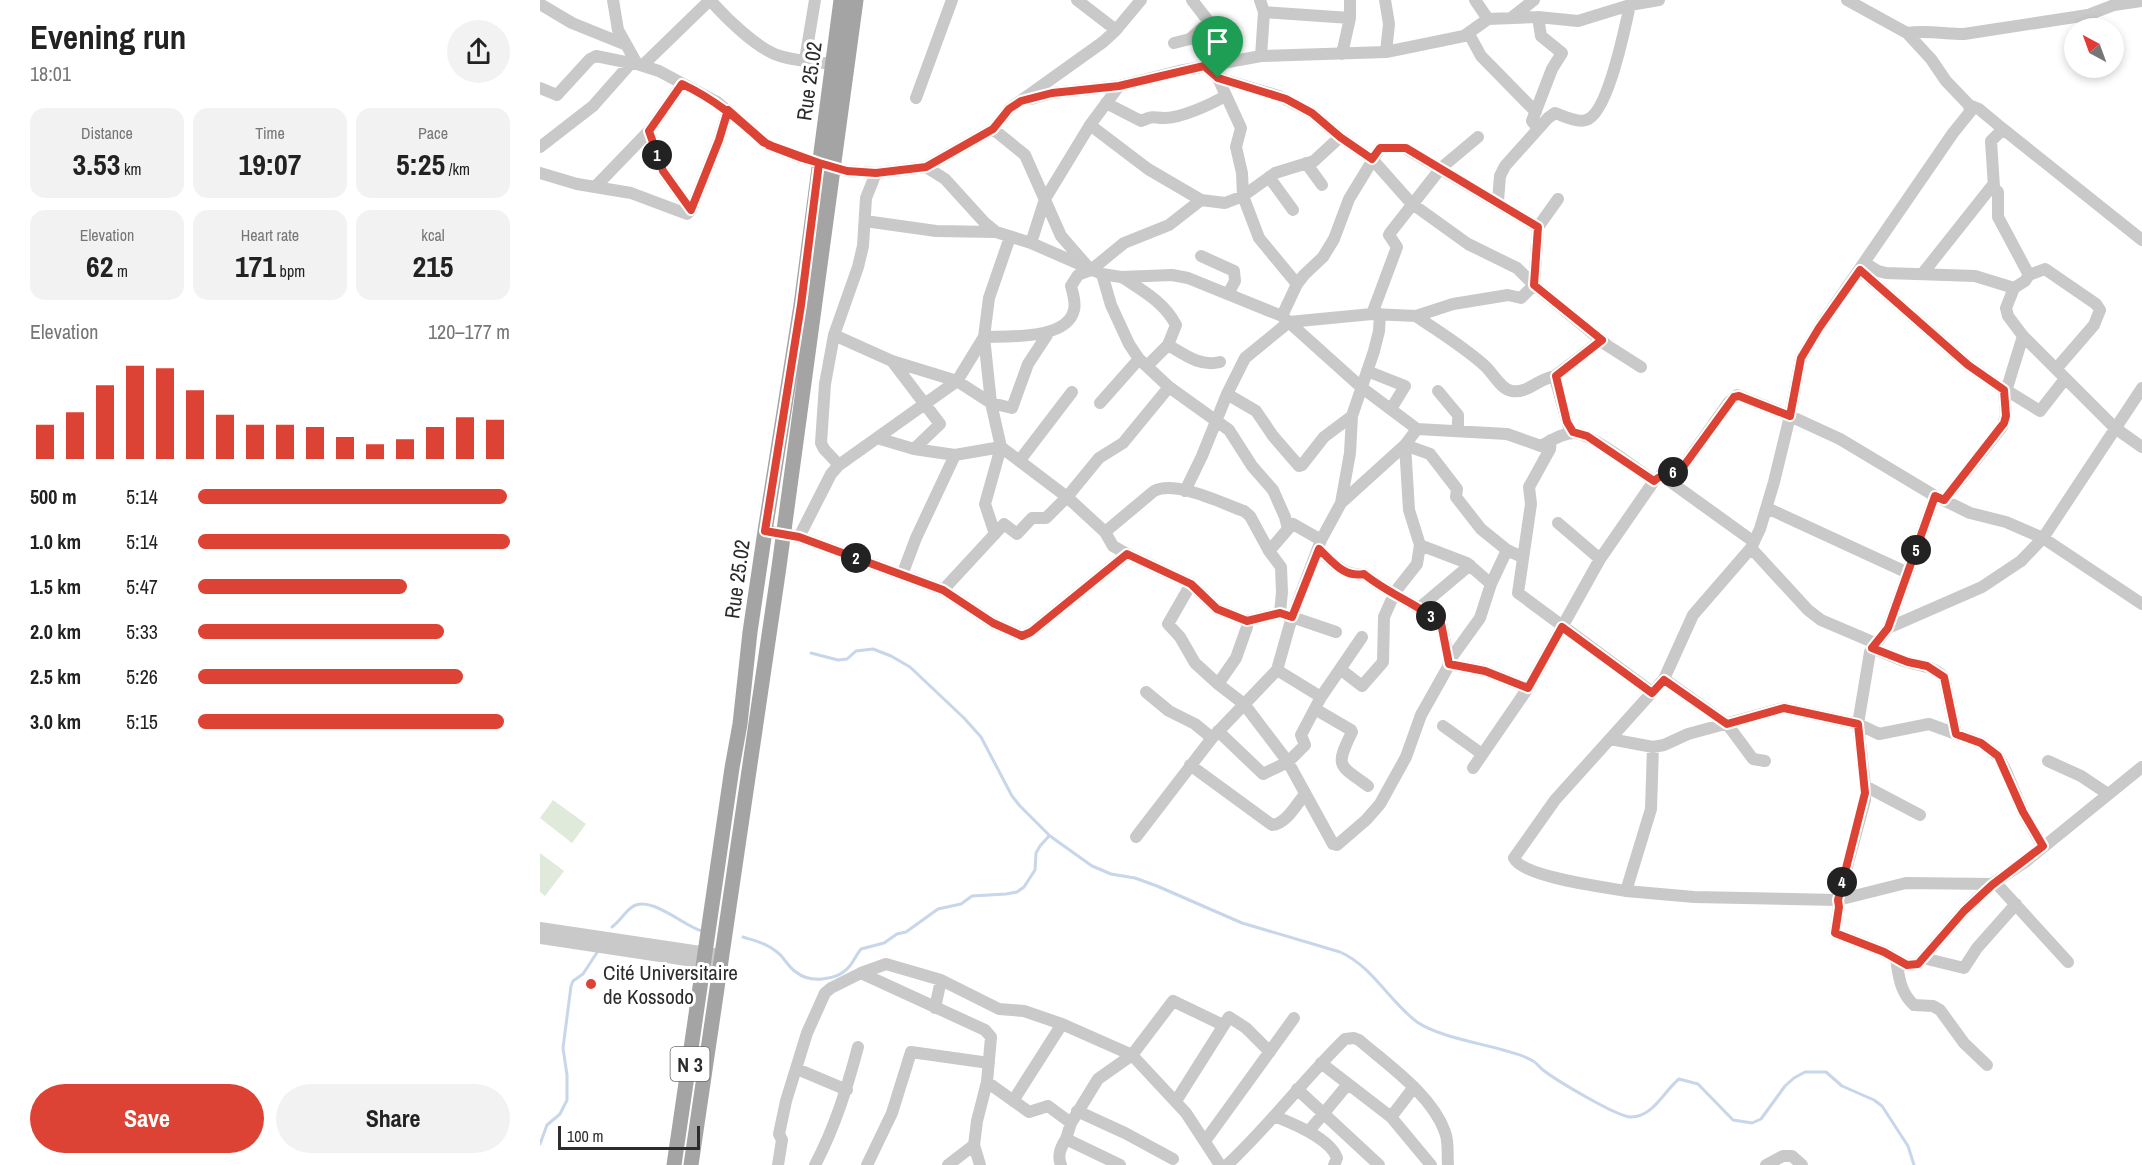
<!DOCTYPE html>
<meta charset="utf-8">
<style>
body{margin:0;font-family:"Archivo Narrow",sans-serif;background:#f2f2f2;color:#222;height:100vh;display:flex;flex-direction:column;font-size:22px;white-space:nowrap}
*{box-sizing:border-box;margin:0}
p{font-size:20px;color:#767676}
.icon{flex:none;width:33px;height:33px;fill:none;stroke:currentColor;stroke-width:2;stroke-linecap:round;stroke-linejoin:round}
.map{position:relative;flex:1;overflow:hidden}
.panel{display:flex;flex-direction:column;background:#fff;width:540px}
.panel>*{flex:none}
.needle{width:39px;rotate:319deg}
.buttons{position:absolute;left:1524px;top:18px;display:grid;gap:12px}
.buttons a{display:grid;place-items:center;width:60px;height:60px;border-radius:50%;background:#fff;box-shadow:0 3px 9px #0003;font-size:30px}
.scale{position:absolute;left:18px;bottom:15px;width:142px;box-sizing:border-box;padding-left:6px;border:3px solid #2c2c2c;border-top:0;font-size:16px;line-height:21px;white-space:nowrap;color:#2c2c2c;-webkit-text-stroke:4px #fff;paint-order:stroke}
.pin{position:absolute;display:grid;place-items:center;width:51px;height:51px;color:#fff;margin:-62px -26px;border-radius:50% 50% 50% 0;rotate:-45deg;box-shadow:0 0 6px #0007}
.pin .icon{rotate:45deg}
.km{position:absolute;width:30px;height:30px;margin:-15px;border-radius:50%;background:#222;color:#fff;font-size:16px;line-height:30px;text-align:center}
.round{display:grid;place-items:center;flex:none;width:63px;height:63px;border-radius:32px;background:#f2f2f2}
.head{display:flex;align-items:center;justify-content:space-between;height:102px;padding:0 30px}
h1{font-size:33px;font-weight:800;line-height:45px}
.metrics{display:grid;grid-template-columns:repeat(3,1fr);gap:9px;height:102px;padding:6px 30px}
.metrics div{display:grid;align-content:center;border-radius:15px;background:#f2f2f2;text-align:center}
.metrics b{font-size:30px;font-weight:800}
.metrics small{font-size:16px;font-weight:400}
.metrics p{font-size:16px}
.chart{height:168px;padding:12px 30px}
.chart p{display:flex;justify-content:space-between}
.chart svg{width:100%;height:108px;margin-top:6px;stroke:#dd4334;stroke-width:6}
.cta{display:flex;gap:12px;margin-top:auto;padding:12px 30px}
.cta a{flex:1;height:69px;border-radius:36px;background:#dd4334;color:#fff;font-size:24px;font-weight:800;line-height:69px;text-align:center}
.cta a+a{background:#f2f2f2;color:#222}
ul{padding:0 30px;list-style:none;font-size:20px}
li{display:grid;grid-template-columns:96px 72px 1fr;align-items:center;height:45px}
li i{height:15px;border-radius:8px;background:#dd4334}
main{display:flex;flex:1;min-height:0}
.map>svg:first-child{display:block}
.garden{fill:#e0eada}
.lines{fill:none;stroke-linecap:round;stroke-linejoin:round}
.stream{stroke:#c7d6e9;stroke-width:3}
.minor{stroke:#c9c9c9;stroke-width:12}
.major{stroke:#a4a4a4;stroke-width:15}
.route-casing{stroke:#fff;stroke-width:12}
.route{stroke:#dd4334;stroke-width:8}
.poi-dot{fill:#dd4334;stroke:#fff;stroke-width:2}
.labels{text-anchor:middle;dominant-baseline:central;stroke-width:6;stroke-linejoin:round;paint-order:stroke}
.shield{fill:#fff;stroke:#6b6b6b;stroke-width:1.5}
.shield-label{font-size:20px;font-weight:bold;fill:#2c2c2c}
.street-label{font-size:21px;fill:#2c2c2c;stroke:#fff}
.poi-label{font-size:21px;fill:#2c2c2c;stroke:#fff;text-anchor:start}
</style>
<main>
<section class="panel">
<div class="head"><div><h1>Evening run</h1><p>18:01</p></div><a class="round"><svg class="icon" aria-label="share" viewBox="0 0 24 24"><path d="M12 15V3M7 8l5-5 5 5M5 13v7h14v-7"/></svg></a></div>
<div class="metrics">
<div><p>Distance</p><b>3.53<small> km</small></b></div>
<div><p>Time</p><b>19:07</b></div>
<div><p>Pace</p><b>5:25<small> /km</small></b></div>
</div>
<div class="metrics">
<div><p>Elevation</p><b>62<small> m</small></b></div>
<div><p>Heart rate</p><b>171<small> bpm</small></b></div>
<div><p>kcal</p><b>215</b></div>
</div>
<div class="chart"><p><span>Elevation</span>120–177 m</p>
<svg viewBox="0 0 160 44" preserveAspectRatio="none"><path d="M5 44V30M15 44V25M25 44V14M35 44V6M45 44V7M55 44V16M65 44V26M75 44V30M85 44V30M95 44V31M105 44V35M115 44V38M125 44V36M135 44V31M145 44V27M155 44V28"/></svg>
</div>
<ul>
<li><b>500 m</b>5:14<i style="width:99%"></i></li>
<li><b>1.0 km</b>5:14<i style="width:100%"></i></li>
<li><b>1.5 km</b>5:47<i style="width:67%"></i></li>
<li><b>2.0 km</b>5:33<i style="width:79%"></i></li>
<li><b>2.5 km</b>5:26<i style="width:85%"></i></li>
<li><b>3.0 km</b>5:15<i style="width:98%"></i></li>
</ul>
<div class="cta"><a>Save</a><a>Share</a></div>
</section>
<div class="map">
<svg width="1602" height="1165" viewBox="0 0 1602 1165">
<rect width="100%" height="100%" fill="#fff"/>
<path class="garden" d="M13 800 46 824 32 843 0 818Z
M0 853 24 871 5 896 0 892Z"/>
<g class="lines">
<path class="stream" d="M271 653 298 660 307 659 316 651 333 649 351 656 370 667 424 718 441 737 472 796 480 806 510 836 552 866 571 874 595 878 617 886 702 923 800 952C832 966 849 1001 877 1022 897 1036 939 1043 963 1050 973 1053 984 1055 993 1061 997 1063 999 1067 1003 1070 1016 1080 1077 1117 1091 1117 1113 1117 1124 1091 1139 1079L1158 1084 1193 1120 1212 1123 1221 1119 1245 1086 1254 1078 1265 1072H1286L1302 1086 1334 1100 1342 1106 1368 1146 1374 1165
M72 927C80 921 85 912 92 907 110 894 145 927 162 931
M203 937C215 941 226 943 237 952 244 957 248 967 256 972 269 983 296 981 308 968 313 963 316 955 321 949L344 943 357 934 366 932 398 909 421 904 432 896 466 894 477 892 484 887 495 870 496 853 500 846 509 836
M0 1144 7 1125 20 1114 27 1100V1075L23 1048 31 986 33 981 43 974 58 951"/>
<path class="minor" d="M73 0 78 30 97 64 119 71 177 102 228 145 262 158 307 171 336 173 386 167 453 129 469 109 563 42 576 30 601 0
M170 0C186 18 217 49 240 56 259 62 281 62 301 65
M537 0 576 30
M720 0 724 12 721 56
M845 0 849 24 846 52
M935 0 948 19
M0 4 32 23 84 44
M724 12 810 18
M971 18 994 0
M1367 33C1387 30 1405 34 1424 34L1548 15 1574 5 1602 1
M929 34 941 56 996 112
M634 43 650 39 669 22 652 0
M802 54 810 18V0
M265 60 275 0
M103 65 170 0
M664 66 678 78 739 96 772 113 800 137 832 159 871 203 928 244 977 268 994 285 1068 346 1101 367
M678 78 701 128 696 147 702 173 703 196 735 173 774 161 800 137
M0 88 17 95 50 59 56 56 95 64
M376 98 412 0
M491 99 512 93 579 86 639 71 721 56 846 52 924 36 948 19 998 17 1038 21 1090 5 1119 0
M566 103 601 121C615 115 612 118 625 118 641 118 672 104 685 96
M1429 105 1439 109 1463 129 1451 141 1454 187
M550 125 608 169 661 200 685 203 703 196 719 238 757 284 742 316
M453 129 485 155 521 236 548 267
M998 129 992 121 1012 69 1022 53 1001 36 998 17
M1463 129 1602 240
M109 131 123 171 151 210
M0 147 53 106 91 63
M766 163 782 185
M386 167 405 179 445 223 456 232 491 243 562 274 581 277 632 275 648 278 742 316 821 387 877 429 967 434 1001 446C1010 441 1024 432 1035 433 1052 434 1098 470 1114 481
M0 173 37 184 91 193 147 214 151 210 179 140 188 110
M729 177 753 210
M56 186 109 131 142 84
M958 201 960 176 965 166 1008 118 1015 113C1023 116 1038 123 1046 120 1068 114 1085 27 1090 5
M325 221 396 231 456 232
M491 243 505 199 550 125 579 86
M661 256 694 271 695 281 688 294
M1325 263 1338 271 1346 273 1435 276 1474 288
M1320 270 1428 365 1464 390 1467 388 1483 336
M1383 273 1452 186 1458 192V217L1489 275
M562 274 571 305 589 344 599 359 629 387 689 430 712 466 733 490 745 517 748 529 753 524 781 540
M582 277C603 291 624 302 636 325L628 345 607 366
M757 284 764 275 783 257 794 239 809 199 840 148H865L998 227
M832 314 857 247 849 235 850 233 901 168 938 137
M876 316C899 332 924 347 945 366 953 373 961 390 972 391 988 394 1000 377 1016 376
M294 335 352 361 417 381 451 403 472 408 488 364 509 332
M444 337C469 336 527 340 534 310 536 302 533 294 531 286L538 275 551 270 584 243 629 225 661 200
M628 345C645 355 660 367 680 362
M352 361 400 424 374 449
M1516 369 1554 325 1560 310 1556 304 1505 269 1489 275 1485 281 1474 288 1466 308 1468 316 1483 336 1575 428 1602 447
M827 371 865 386 851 409
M1466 390 1500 411 1525 379
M898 391 918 415V431
M687 394 716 411 733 436 759 466 762 465 784 437 812 416
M560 403 599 359
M1033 432 1028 425 1015 378 1016 375 1062 340
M337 438 374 449 415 455 461 447 527 497 565 532 573 546 587 554 651 584 677 609 707 621 740 613 796 632
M1011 440 1010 449 989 487 991 504 978 593 1112 692
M480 460 532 392
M299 465 284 449 281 443 285 384 294 335 318 267 323 246 326 198 336 173
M1121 475 1214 542
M645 491 662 456 687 394 705 358 749 322 832 314 876 316 913 304 968 295 981 298 994 285 998 227 1018 199
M1395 496 1348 628 1330 652 1318 724 1325 786V800L1298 900 1299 907 1295 933 1344 952 1367 965 1378 964 1424 911 1452 884 1485 862 1602 767
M1404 500 1462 427 1466 416 1464 390
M801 503 865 445 877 429
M1227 508 1368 573
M1018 523 1060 559
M225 531 259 537 403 590 453 623 482 636 491 632 587 554
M565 532 614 491C636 480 681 503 704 511L710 516 729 551 741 567 742 592 740 613
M455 534 445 504 461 447 451 403 444 337 449 298 470 237
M259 537 291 474 299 465 417 381 444 337
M880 545 927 563 951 584
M1211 548 1268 610 1281 620 1335 643
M779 550C793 562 804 577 824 574 847 593 877 604 901 623L909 661
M729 551 748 529
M362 575 376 538 415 455
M651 584 628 624 640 637 655 663 678 684 704 704 748 762 793 844 797 845 826 820 840 804 866 757 881 715 908 667 909 661 940 618 951 584 967 550
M403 590 464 524 477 534 492 518H506L527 497 559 458 583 443 629 387
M879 608 930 565
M1348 628 1442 587 1481 561 1503 538 1602 388
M1332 648C1342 652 1353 657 1364 661 1379 666 1392 665 1404 677L1416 734
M909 664 945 671 988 688
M800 669 822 686 843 662 844 617 855 592 877 564 880 545 869 510 865 445 890 454 917 489 916 497 941 529 967 550 982 557
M737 670 781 697
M1124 679 1187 724 1213 759 1225 761
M678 684 696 658 707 627V621
M606 692 629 711 655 724 672 738
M775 709 811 730 812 732C795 767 798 764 828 786
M903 726 942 754
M678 731 723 774 748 762 765 745 761 735 781 697 822 637
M1070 739 1113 747 1124 745 1148 734 1244 708 1318 724 1339 734 1389 724 1441 743 1458 756 1466 771 1483 812 1503 847
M1113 747 1111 809 1086 891 1154 897 1298 900 1366 883 1452 884
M1508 761 1541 776 1568 794
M650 765 732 825C746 824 756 805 765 794
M933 768 988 688 1060 559 1114 481C1125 472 1136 474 1143 467L1189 402 1197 395 1250 416 1300 439 1395 496 1430 513 1466 522 1503 538 1602 604
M1325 786 1380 815
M596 837 672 738 737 670 752 617 781 540 801 503 810 453 812 416 834 351 839 331 840 314
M1455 882 1528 962
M1086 891C1064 887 982 877 974 858L1015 800 1124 679 1153 615 1211 548 1220 529 1234 482 1250 416 1261 358 1279 328 1413 133 1430 112 1429 105 1406 81 1391 59 1367 33 1307 0
M0 928 174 954
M0 938 180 965
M1383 958 1424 968 1437 948 1476 904
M1356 959C1359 977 1360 992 1374 1005L1393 1006 1400 1010 1424 1043 1447 1065
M321 973 445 1030 451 1037 447 1082 437 1121 434 1145 440 1165
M395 1008 401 980
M781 1063 851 1117 891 1165
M257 1069 307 1090
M447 1082 489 1112 508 1106 531 1123 558 1079 592 1055 633 1001 683 1025
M757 1089 839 1165
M473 1101 522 1024
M636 1101 689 1017 706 1028 730 1052
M537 1111 585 1133 633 1159
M734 1116C752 1123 790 1138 797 1158L794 1165
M851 1117 874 1087
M531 1123 526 1139 580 1165
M769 1131 808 1084
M665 1141 754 1018
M238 1165 242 1140 239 1134 246 1101 267 1033 285 993 291 988 321 973 346 964 401 980 459 1009 484 1011 522 1024 592 1055 646 1113 680 1165
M275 1165C295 1127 307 1088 318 1047
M327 1165 352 1113 371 1052 449 1063
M408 1165 434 1145
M521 1165C517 1155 521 1147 526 1139
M687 1165C729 1126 764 1079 805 1039L814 1038 819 1040C848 1065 892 1095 905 1132 909 1142 907 1155 908 1165
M1226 1165 1243 1156H1252L1262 1165"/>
<path class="major" d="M134 1165 192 768 200 724 210 632 225 531 261 305 301 0
M151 1165 239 567 316 0"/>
</g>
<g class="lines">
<g class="route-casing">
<path id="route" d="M678 78 664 66 579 86 512 93 481 101 469 109 453 129 386 167 336 173 307 171 262 158 228 145 188 110 179 140 151 210 123 171 109 131 142 84C174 99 198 119 223 142L232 146 279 163 261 305 225 531 259 537 403 590 453 623 482 636 491 632 587 554 651 584 677 609 707 621 740 613 752 617 779 549C793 562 804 578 824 574 847 593 877 604 901 623L909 664 945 671 988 688 1022 627 1112 693 1124 680 1187 724 1244 708 1318 724 1325 793 1298 900 1299 907 1295 933 1344 952 1367 965 1378 964 1424 911 1452 885 1503 846 1483 812 1458 756 1441 743 1416 734 1404 677 1387 666 1368 662 1332 648 1348 628 1395 496 1404 500 1464 423 1466 416 1464 390 1428 365 1320 270 1279 328 1261 358 1250 416 1199 396 1194 397 1143 467C1135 474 1125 471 1114 481L1047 436 1033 432 1027 422 1016 376 1062 340 994 285 998 227 866 148H840L832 159 800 137 772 113 746 99 678 78"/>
</g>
<use href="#route" class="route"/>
</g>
<circle class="poi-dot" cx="51" cy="984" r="6"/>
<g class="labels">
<rect class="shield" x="130.5" y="1047" width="39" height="34" rx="4.5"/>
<g class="shield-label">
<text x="150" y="1064">N 3</text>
</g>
<g class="street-label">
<text transform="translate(269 81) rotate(-82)">Rue 25.02</text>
<text transform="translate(197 579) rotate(-82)">Rue 25.02</text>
</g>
<g class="poi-label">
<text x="63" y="972">Cité Universitaire<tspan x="63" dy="24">de Kossodo</tspan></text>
</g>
</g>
</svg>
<div class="buttons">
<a><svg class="needle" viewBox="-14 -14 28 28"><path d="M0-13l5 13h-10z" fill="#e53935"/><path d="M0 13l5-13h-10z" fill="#767676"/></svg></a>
</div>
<div class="scale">100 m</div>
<div class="pin" style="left:678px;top:78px;background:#1e9e55"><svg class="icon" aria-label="arrive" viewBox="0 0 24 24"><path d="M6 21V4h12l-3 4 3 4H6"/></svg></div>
<b class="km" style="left:117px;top:155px">1</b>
<b class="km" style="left:316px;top:558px">2</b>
<b class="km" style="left:891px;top:616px">3</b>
<b class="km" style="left:1302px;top:882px">4</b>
<b class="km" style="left:1376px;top:550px">5</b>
<b class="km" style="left:1133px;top:472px">6</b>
</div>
</main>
